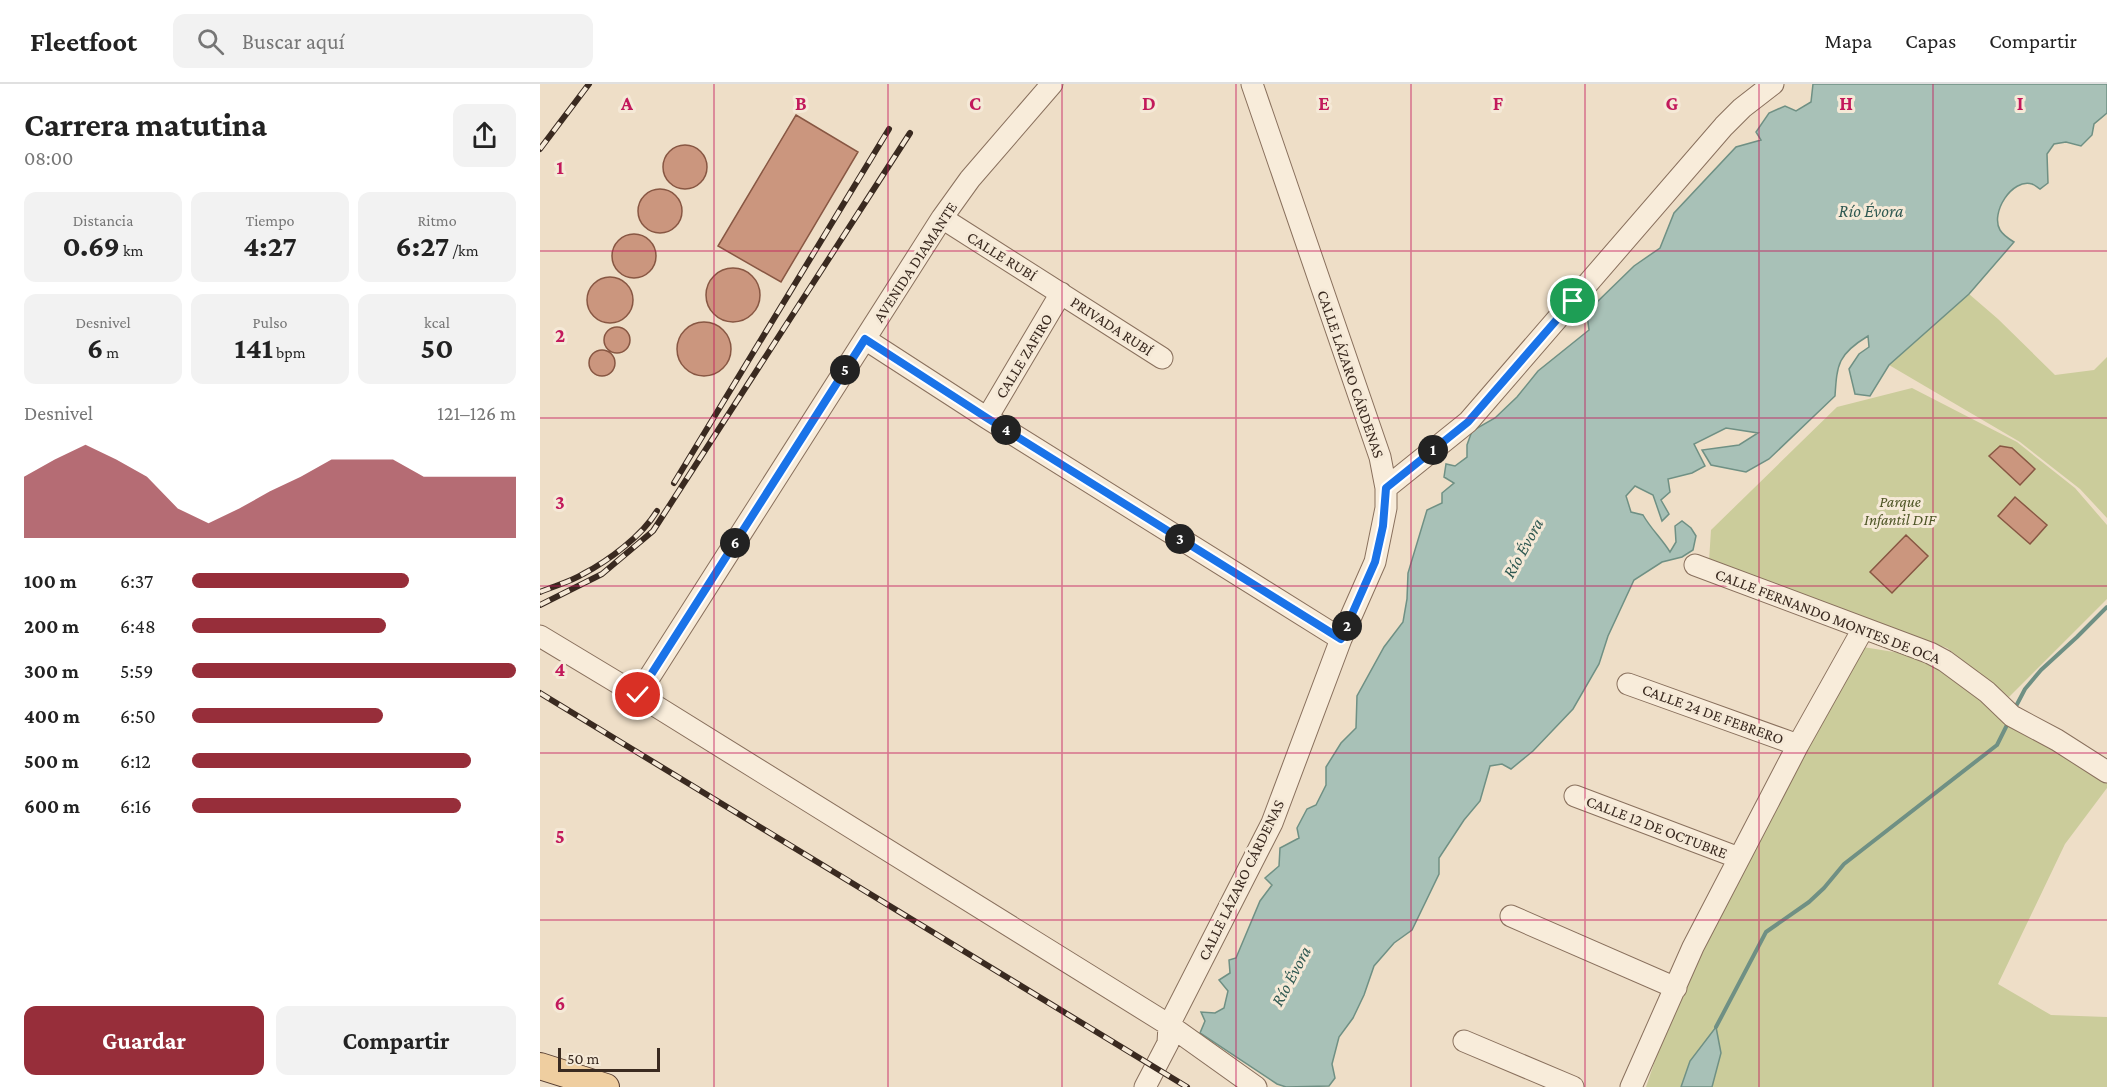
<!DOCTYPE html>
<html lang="es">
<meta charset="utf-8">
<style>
body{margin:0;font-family:"Crimson Pro",serif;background:#f2f2f2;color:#222;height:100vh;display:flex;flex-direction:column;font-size:22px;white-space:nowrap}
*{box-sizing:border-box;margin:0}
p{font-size:20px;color:#767676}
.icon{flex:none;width:33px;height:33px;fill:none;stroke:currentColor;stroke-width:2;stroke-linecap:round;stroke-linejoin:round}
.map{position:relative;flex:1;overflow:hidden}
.side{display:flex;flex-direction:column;background:#fff;width:540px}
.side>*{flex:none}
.scale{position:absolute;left:18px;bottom:15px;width:102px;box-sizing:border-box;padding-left:6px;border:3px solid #3a2a20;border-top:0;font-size:16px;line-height:21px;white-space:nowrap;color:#3a2a20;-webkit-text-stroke:4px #f5e9d7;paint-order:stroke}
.pin{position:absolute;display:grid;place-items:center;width:51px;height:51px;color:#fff;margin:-26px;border:3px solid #fff;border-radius:50%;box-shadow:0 2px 6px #0007}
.km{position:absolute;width:30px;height:30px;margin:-15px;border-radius:50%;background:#222;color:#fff;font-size:16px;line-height:30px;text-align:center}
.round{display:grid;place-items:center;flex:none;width:63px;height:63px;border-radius:12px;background:#f2f2f2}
.head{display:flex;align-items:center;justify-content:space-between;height:102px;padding:0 24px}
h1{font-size:33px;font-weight:700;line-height:45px}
.stats{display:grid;grid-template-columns:repeat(3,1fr);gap:9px;height:102px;padding:6px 24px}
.stats div{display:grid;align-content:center;border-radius:12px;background:#f2f2f2;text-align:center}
.stats b{font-size:30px;font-weight:700}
.stats small{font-size:16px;font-weight:400}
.stats p{font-size:16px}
.chart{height:168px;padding:12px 24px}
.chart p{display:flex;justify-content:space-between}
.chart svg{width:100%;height:108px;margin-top:6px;fill:#972e3a;opacity:.7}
.action{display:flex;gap:12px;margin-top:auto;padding:12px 24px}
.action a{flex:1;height:69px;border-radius:12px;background:#972e3a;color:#fff;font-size:24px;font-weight:700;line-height:69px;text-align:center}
.action a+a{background:#f2f2f2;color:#222}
ul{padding:0 24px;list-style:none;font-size:20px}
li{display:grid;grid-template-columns:96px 72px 1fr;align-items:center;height:45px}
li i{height:15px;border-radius:8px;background:#972e3a}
header{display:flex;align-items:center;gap:36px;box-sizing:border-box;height:84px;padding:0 30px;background:#fff;border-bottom:2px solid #e0e0e0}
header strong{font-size:28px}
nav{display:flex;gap:33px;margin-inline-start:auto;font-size:21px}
.search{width:420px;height:54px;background:#f2f2f2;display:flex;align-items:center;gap:15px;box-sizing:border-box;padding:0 21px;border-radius:12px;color:#767676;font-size:22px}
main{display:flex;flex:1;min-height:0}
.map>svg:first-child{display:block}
.green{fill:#cbcc9b}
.water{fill:#a8c1b7;stroke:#6f9084;stroke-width:1.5}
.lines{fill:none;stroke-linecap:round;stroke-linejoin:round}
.stream{stroke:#6f9084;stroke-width:4}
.building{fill:#cb967e;stroke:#885743;stroke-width:1.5}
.minor-casing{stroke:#89705d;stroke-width:23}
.major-casing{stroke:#573e31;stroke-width:28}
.minor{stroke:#f8ecda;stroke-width:21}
.major{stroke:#efcea0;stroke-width:26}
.rail-casing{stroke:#3a2a20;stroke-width:6}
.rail{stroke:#f5e9d7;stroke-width:4;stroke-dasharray:11;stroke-linecap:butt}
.route-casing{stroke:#fff;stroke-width:12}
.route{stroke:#1a73e8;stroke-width:8}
.grid{fill:none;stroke:#c2185b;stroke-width:1.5;stroke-opacity:0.55}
.labels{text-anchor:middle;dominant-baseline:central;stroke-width:6;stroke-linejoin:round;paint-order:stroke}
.street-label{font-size:16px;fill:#3a2a20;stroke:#f5e9d7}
.park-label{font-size:16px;font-style:italic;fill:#4f5627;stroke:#f5e9d7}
.water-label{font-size:18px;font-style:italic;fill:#305952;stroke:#f5e9d7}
.grid-label{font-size:20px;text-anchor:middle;font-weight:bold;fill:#c2185b;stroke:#f5e9d7;stroke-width:6;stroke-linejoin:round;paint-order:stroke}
</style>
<header>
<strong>Fleetfoot</strong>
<div class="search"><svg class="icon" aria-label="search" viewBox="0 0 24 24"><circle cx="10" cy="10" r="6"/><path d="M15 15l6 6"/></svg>Buscar aquí</div>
<nav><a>Mapa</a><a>Capas</a><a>Compartir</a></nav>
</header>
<main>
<section class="side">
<div class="head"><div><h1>Carrera matutina</h1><p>08:00</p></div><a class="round"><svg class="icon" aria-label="share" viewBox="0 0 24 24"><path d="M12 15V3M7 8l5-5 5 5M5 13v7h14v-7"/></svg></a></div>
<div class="stats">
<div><p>Distancia</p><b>0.69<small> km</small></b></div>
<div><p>Tiempo</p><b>4:27</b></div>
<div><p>Ritmo</p><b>6:27<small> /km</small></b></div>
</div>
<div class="stats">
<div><p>Desnivel</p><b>6<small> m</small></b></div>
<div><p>Pulso</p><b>141<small> bpm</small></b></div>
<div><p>kcal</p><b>50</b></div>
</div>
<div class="chart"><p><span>Desnivel</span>121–126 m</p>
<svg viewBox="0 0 160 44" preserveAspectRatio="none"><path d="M0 44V19L10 12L20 6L30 12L40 19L50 32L60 38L70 32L80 25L90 19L100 12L110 12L120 12L130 19L140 19L150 19L160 19V44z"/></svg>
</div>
<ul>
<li><b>100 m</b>6:37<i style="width:67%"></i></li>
<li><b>200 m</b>6:48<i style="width:60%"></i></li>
<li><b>300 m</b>5:59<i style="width:100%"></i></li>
<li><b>400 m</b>6:50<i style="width:59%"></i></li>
<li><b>500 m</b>6:12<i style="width:86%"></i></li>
<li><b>600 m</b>6:16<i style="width:83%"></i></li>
</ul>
<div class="action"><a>Guardar</a><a>Compartir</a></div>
</section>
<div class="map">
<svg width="1567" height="1003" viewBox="0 0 1567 1003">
<rect width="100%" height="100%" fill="#eedec7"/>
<path class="green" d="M1429 210 1458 235 1515 291 1554 286 1567 273V434L1540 405 1480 358 1349 281Z
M1372 304 1477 358 1535 404 1567 441V515L1469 613 1407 564 1169 477 1171 446 1297 323Z
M1323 563 1397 575 1461 636 1567 691V704L1525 760 1458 900 1511 931 1567 933V1003H1106L1144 891Z"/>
<path class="water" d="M1273 0H1567V29L1554 40 1552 51 1541 62 1526 58 1514 60 1507 70 1508 99 1500 105C1498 104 1495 101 1492 100 1472 94 1450 129 1460 146 1463 151 1469 155 1474 158L1429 210 1349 281 1330 312 1315 310 1309 285 1319 270 1329 263 1328 252C1298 270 1297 280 1295 312L1229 375 1206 388 1171 381 1162 366 1199 361 1218 349 1186 344 1154 360 1165 382 1152 389 1128 395 1130 408 1121 416 1129 430 1122 437 1113 411 1095 402 1086 412 1091 428 1103 431C1111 445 1122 455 1130 468L1136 458 1135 442 1142 437 1151 444 1156 452 1153 466 1142 473 1122 478 1094 496 1068 552 1059 580 1033 625 993 667 971 685 962 680 950 682 940 717 924 736 899 774V790L872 846 854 859 834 882 824 911 813 934 799 953 792 980 795 994 789 1002 746 1003 737 1000 660 949 665 937 661 928 675 929 684 924 688 907 679 896 690 889 689 876 696 874 720 817 732 801 725 794 739 782 740 764 759 754 757 744 767 725 776 721 786 701V683L801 659 816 644 817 612 844 563 863 538 867 515 868 489 887 426 902 419V409L914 399 904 393 906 380 915 382 927 373V361L932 347 955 334 977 313 998 287 1049 246 1047 231 1055 220 1094 182 1120 164 1134 129 1196 63 1221 56 1216 48 1229 29 1245 22 1256 27 1271 18Z
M1176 943 1181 969 1172 1003H1141L1150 977Z"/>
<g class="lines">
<path class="stream" d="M1474 626 1485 605 1501 586 1537 553 1567 523
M1176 943 1226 848 1269 818 1284 804 1304 780 1457 661 1468 639"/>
</g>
<path class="building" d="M256 31 318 68 241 198 178 162Z
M123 83a22 22 0 1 1 44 0a22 22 0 1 1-44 0Z
M98 127a22 22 0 1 1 44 0a22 22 0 1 1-44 0Z
M72 172a22 22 0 1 1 44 0a22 22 0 1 1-44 0Z
M166 211a27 27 0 1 1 54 0a27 27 0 1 1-54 0Z
M47 216a23 23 0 1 1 46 0a23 23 0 1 1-46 0Z
M137 265a27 27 0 1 1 54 0a27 27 0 1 1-54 0Z
M64 256a13 13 0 1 1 26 0a13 13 0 1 1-26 0Z
M49 279a13 13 0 1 1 26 0a13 13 0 1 1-26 0Z
M1460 362 1472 364 1495 385 1480 401 1449 372Z
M1475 413 1507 441 1490 460 1458 432Z
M1366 451 1388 472 1352 509 1330 488Z"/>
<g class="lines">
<g class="minor-casing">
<path id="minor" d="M402 134 622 274
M325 255 447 334 801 555
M447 334 521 209
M846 404 928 338 1184 42 1202 24 1233 0
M1155 481 1390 569 1405 577 1447 608 1472 632 1517 656 1567 688
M0 552 98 611 629 941 716 1003
M1088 600 1258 661
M98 611 402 134 430 95 512 0
M1035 712 1199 774
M971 832 1136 904
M924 957 1033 1003
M605 1003 628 959 629 941 732 739 801 555 835 478 846 424V404L840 373 712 0
M1091 1003 1153 863 1258 661 1323 545"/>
</g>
<g class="major-casing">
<path id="major" d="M0 982 66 1003"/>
</g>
<use href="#minor" class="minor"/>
<use href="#major" class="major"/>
<g class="rail-casing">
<path id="rail" d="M0 65 49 0
M134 399 349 45
M0 508C14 502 30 498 43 490 68 477 102 452 117 427
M0 521 62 490 113 447 370 49
M0 609 647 1003"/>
</g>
<use href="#rail" class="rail"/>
</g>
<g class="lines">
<g class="route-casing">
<path id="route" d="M98 611 325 255 447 334 801 555 835 478 843 442 846 404 928 338 1033 217"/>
</g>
<use href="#route" class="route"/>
</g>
<path class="grid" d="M174 0V1003M348 0V1003M522 0V1003M696 0V1003M871 0V1003M1045 0V1003M1219 0V1003M1393 0V1003M0 167H1567M0 334H1567M0 502H1567M0 669H1567M0 836H1567"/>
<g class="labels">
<g class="street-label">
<text transform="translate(462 172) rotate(32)">CALLE RUBÍ</text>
<text transform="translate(375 178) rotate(-57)">AVENIDA DIAMANTE</text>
<text transform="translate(572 242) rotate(33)">PRIVADA RUBÍ</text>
<text transform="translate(484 272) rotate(-59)">CALLE ZAFIRO</text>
<text transform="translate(811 290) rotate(71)">CALLE LÁZARO CÁRDENAS</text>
<text transform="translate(1288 532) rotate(21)">CALLE FERNANDO MONTES DE OCA</text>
<text transform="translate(1173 630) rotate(20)">CALLE 24 DE FEBRERO</text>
<text transform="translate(1117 743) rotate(21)">CALLE 12 DE OCTUBRE</text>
<text transform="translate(701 796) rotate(-64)">CALLE LÁZARO CÁRDENAS</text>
</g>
<g class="park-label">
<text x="1360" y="417">Parque<tspan x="1360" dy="18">Infantil DIF</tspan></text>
</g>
<g class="water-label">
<text x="1331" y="127">Río Évora</text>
<text transform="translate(983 464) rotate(-61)">Río Évora</text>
<text transform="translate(751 892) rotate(-62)">Río Évora</text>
</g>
</g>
<g class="grid-label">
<text x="87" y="26">A</text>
<text x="261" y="26">B</text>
<text x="435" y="26">C</text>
<text x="609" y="26">D</text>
<text x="784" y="26">E</text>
<text x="958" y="26">F</text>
<text x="1132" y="26">G</text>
<text x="1306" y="26">H</text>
<text x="1480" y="26">I</text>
<text x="20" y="90">1</text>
<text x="20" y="258">2</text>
<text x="20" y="425">3</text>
<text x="20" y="592">4</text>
<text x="20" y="759">5</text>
<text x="20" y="926">6</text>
</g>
</svg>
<div class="scale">50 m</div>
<div class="pin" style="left:1033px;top:217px;background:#1e9e55"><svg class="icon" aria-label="arrive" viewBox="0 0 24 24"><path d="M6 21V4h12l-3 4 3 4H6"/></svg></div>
<div class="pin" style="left:98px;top:611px;background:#d93025"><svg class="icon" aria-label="check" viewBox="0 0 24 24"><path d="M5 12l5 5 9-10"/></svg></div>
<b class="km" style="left:893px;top:366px">1</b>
<b class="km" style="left:807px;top:542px">2</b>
<b class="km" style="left:640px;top:455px">3</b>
<b class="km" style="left:466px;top:346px">4</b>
<b class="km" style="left:305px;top:286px">5</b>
<b class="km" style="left:195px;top:459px">6</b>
</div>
</main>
